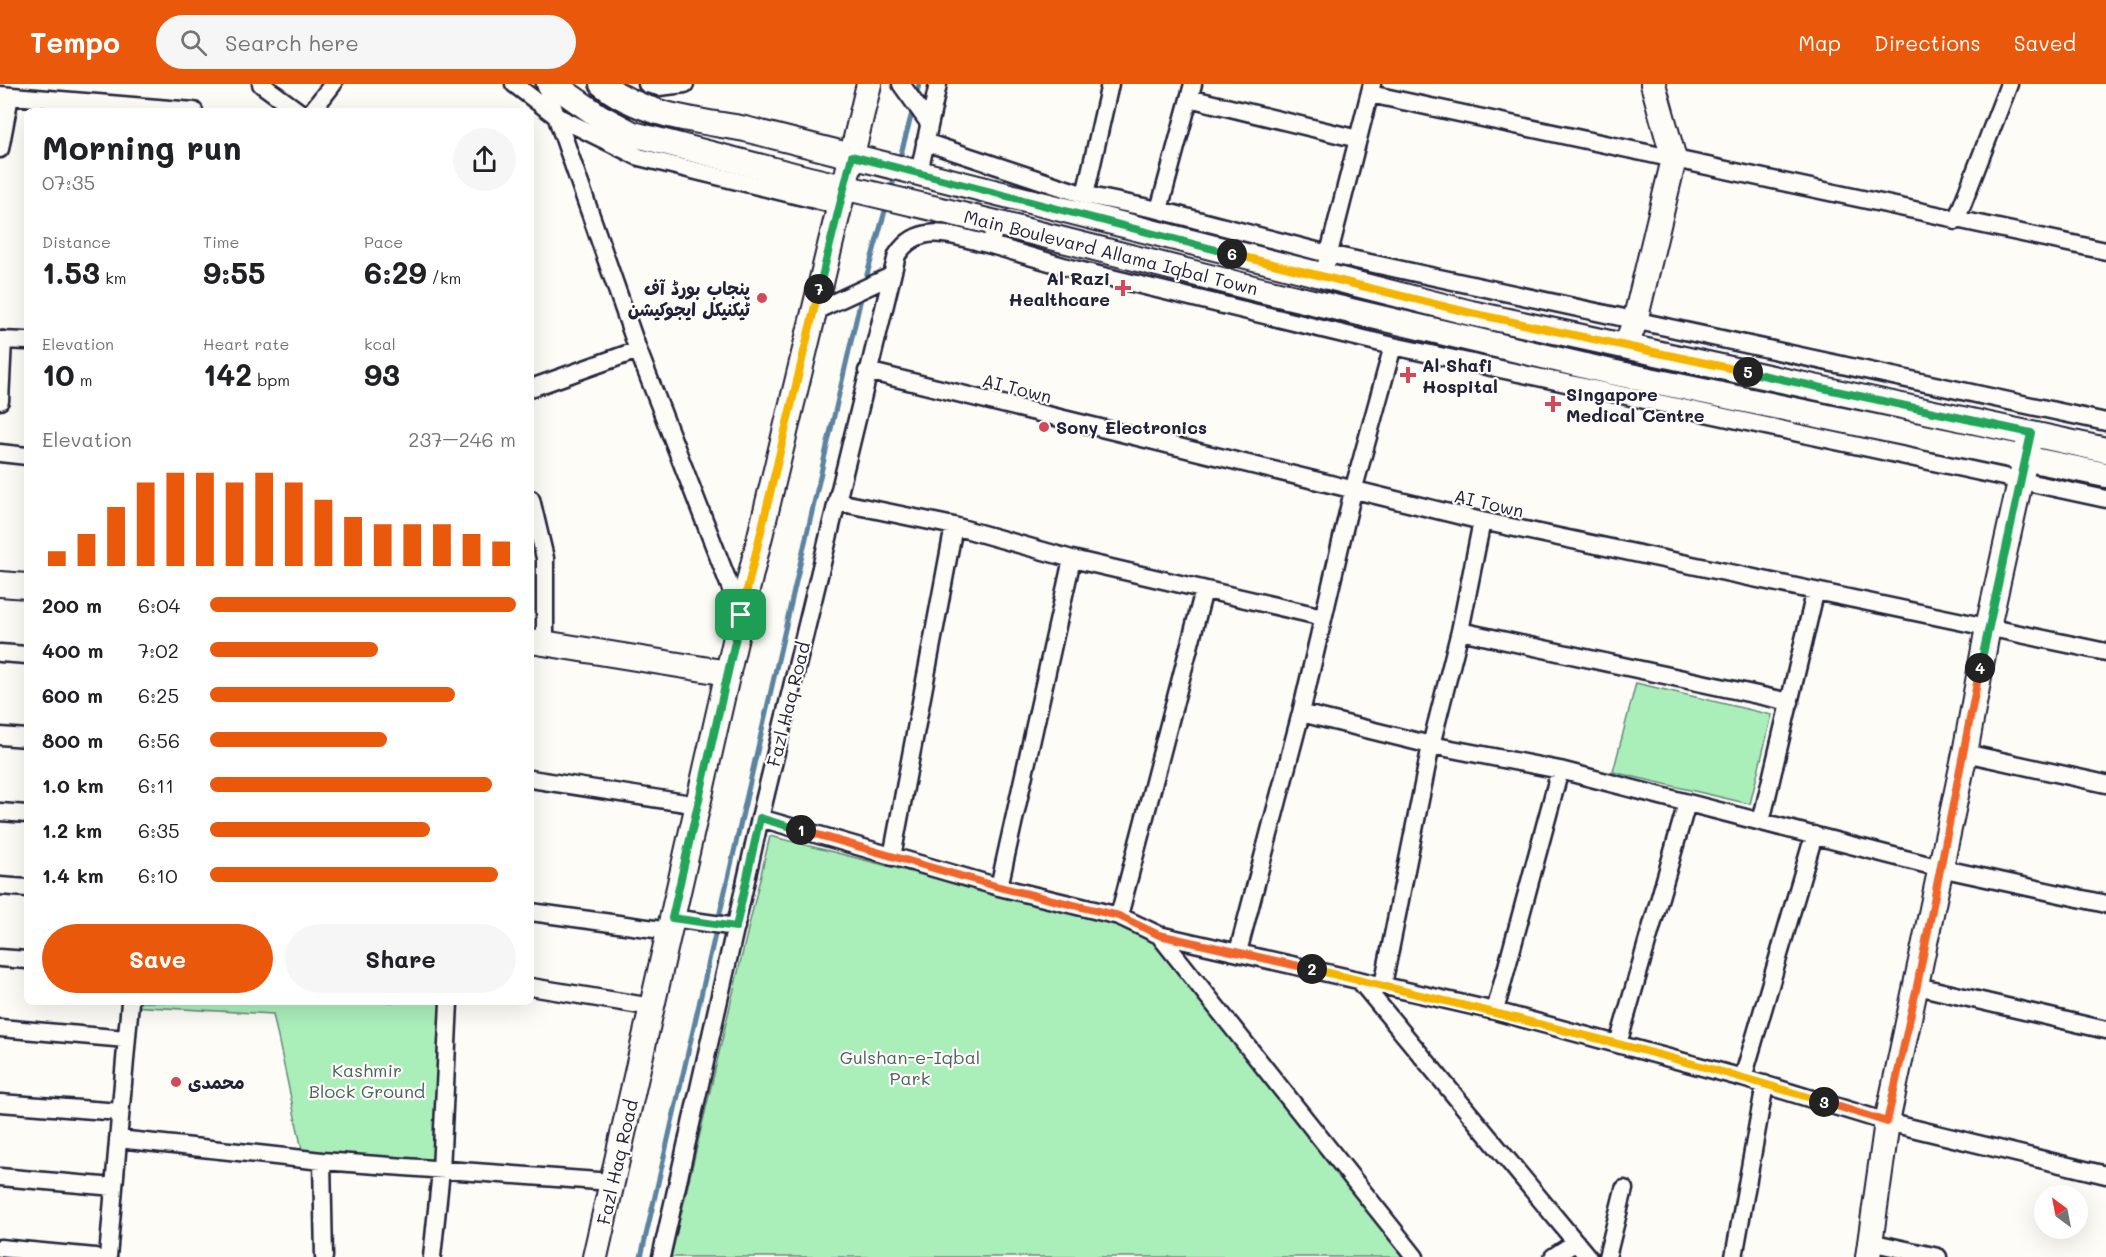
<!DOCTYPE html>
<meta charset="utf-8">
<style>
body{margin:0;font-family:Mali,"Playpen Sans Arabic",sans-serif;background:#f6f6f6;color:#202124;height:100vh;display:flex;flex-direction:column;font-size:22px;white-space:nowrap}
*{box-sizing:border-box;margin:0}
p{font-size:20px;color:#757577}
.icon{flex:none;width:33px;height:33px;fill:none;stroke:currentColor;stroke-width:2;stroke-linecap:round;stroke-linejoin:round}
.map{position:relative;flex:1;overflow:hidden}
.side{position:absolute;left:24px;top:24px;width:510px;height:897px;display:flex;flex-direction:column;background:#fff;border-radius:9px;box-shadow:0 6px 24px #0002}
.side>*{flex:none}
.needle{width:39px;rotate:328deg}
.controls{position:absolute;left:2034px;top:1101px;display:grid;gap:12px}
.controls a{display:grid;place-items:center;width:54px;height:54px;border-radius:50%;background:#fff;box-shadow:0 6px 24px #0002;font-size:30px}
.pin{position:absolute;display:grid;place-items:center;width:51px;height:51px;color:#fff;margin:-26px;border-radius:12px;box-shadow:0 3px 9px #0006}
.km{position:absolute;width:30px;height:30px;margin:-15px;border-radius:50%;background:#222;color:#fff;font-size:16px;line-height:30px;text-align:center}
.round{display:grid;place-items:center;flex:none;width:63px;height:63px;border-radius:32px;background:#f6f6f6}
.overview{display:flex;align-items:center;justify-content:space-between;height:102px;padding:0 18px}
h1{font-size:33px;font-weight:700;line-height:45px}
.stats{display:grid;grid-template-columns:repeat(3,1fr);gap:9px;height:102px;padding:6px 18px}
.stats div{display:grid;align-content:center}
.stats b{font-size:30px;font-weight:700}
.stats small{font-size:16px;font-weight:400}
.stats p{font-size:16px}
.chart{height:168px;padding:12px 18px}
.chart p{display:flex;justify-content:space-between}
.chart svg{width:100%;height:108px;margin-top:6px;stroke:#ea580c;stroke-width:6}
.button{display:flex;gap:12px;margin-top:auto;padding:12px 18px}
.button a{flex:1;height:69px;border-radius:36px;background:#ea580c;color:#fff;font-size:24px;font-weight:700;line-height:69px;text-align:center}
.button a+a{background:#f6f6f6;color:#202124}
ul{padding:0 18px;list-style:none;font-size:20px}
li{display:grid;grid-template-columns:96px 72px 1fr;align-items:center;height:45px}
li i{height:15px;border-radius:8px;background:#ea580c}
header{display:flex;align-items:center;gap:36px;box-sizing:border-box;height:84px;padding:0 30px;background:#ea580c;color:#fff}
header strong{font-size:28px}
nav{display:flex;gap:33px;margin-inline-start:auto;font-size:21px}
.search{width:420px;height:54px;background:#f6f6f6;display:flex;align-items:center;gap:15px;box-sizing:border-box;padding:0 21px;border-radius:33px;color:#757577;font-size:22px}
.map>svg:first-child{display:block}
.green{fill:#aaefba;stroke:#66887a;stroke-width:1.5}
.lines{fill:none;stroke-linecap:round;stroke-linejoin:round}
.stream{stroke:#5b839f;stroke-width:5}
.street-casing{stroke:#22223b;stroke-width:21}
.secondary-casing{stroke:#22223b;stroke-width:28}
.street{stroke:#fdfcf7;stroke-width:16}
.secondary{stroke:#fdfcf7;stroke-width:24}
.split-1-casing{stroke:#fff;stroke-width:12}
.split-2-casing{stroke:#fff;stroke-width:12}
.split-3-casing{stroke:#fff;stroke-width:12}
.split-4-casing{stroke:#fff;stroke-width:12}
.split-5-casing{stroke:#fff;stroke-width:12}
.split-6-casing{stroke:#fff;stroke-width:12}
.split-7-casing{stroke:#fff;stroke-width:12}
.split-8-casing{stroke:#fff;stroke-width:12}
.split-1{stroke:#22a559;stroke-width:8}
.split-2{stroke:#f0652b;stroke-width:8}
.split-3{stroke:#f5b400;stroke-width:8}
.split-4{stroke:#f0652b;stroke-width:8}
.split-5{stroke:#22a559;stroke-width:8}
.split-6{stroke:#f5b400;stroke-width:8}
.split-7{stroke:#22a559;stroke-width:8}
.split-8{stroke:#f5b400;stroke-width:8}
.poi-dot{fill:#d1495b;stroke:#fdfcf7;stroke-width:2}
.labels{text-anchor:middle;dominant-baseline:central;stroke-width:4.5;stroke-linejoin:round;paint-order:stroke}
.street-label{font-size:18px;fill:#22223b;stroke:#fdfcf7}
.poi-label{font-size:18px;font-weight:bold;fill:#22223b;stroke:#fdfcf7;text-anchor:start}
.park-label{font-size:18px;fill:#4b6061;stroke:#fdfcf7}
</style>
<header>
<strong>Tempo</strong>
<div class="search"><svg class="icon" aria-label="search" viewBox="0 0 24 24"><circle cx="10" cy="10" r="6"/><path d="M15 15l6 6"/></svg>Search here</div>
<nav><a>Map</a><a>Directions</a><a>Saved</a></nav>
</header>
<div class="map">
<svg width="2106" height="1173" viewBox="0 0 2106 1173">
<rect width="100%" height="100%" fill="#fdfcf7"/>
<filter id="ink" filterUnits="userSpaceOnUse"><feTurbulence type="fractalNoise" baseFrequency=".0167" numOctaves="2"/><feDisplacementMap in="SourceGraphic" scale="12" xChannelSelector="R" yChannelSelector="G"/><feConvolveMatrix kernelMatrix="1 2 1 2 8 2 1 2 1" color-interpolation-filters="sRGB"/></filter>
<g filter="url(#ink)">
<path class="green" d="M1636 599 1772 631 1750 720 1613 688Z
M770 752 1159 851 1417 1173H671Z
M130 918H449L441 1087 304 1075 273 930 129 922Z"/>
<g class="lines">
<path class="stream" d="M916 13 919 0
M899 77 913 25
M890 109 896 89
M864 201 887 120
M641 1173 862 210"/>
<g class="street-casing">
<path id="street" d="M261 0 298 27
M514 0 556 32 639 73 840 122
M545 0 638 266 741 531
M647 0 659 3 685 0
M901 0 929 39
M1370 10 2106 167
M0 11 194 27
M1189 14 1358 55
M312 27 333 0
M925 58 1085 111 1159 126 1328 170 2106 338
M0 65 10 12
M919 89 938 0
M1085 111 1110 0
M1159 126 1193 0
M1956 137 2009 0
M993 151 991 161 1070 184 1393 262 1353 407 1301 629 1238 868
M1326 181 1372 0
M813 228 891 192
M0 256 27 257
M1393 262 2106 415
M867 287 1482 437 2106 568
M531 304 638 266
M0 317 3 256
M0 369 27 372
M531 415 545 474V559
M838 418 954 442 1072 475 1323 533
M1460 547 1790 618
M0 569 27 571
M1301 629 1431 661 1560 686 1940 784 2106 820
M0 652 27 654
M1965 669 2106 700
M531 695 698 721
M0 728 27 730
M760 734 999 803 1119 832 1159 851 1495 927 1743 994 1887 1038 2106 1091
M1761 738 1815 509
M892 773 954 442
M0 802 27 804
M999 803 1072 475
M531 828 669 847
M1119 832 1204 506
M672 834 736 843
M1159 851 1415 1173
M0 874 27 876
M1359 896 1588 1173
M1383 901 1431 661 1460 547 1482 437
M1917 902 2106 946
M531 903 652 923
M1495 927 1560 686
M0 944 126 955
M1618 960 1687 719
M1743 994 1814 751
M0 1019 120 1028
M118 1055 322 1077 612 1098
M322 1077 324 1173
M0 1093 114 1103
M1870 1158 1938 1173
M0 1164 95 1173
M108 1173 130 918
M432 1173 441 1087 449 918
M661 1173 760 734 897 171C920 135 957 153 991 161
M1553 1173 1576 1158
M1607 1173 1624 1105
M1734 1173 1765 1000"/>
</g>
<g class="secondary-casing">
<path id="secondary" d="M553 0 599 32 633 50 809 95 996 139 1257 205 1611 288 2106 391
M602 0C642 32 696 36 745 45L1471 229 2106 366
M1626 262 1635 237 1674 75 1653 0
M0 500 27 502
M531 557 728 589
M595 1173 741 531 869 0
M1868 1173 1887 1038 1965 669 1988 543 2029 357"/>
</g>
<use href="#street" class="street"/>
<use href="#secondary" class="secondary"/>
</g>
</g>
<g class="lines" filter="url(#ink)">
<g class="split-1-casing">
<path id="split-1" d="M741 531 672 834 736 843 760 734 801 746"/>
</g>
<g class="split-2-casing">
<path id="split-2" d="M801 746 999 803 1119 832 1159 851 1312 885"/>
</g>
<g class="split-3-casing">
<path id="split-3" d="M1312 885C1483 926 1655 966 1824 1018"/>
</g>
<g class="split-4-casing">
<path id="split-4" d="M1824 1018 1887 1038 1917 902 1980 584"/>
</g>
<g class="split-5-casing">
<path id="split-5" d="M1748 288 2031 349 1980 584"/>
</g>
<g class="split-6-casing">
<path id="split-6" d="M1232 170 1471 229 1748 288"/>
</g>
<g class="split-7-casing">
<path id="split-7" d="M819 205 852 72 1232 170"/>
</g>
<g class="split-8-casing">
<path id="split-8" d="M741 531 819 205"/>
</g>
<use href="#split-1" class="split-1"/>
<use href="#split-2" class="split-2"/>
<use href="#split-3" class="split-3"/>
<use href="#split-4" class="split-4"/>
<use href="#split-5" class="split-5"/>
<use href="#split-6" class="split-6"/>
<use href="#split-7" class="split-7"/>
<use href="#split-8" class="split-8"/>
</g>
<g class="poi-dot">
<path d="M1120 195h6v6h6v6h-6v6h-6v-6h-6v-6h6z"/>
<circle cx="762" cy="214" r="6"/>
<path d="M1405 282h6v6h6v6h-6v6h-6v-6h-6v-6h6z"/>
<path d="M1550 311h6v6h6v6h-6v6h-6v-6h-6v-6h6z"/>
<circle cx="1044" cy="343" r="6"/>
<circle cx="176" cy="998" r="6"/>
</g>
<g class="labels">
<g class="street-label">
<text transform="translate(1111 168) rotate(14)">Main Boulevard Allama Iqbal Town</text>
<text transform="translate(1017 304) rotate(14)">AI Town</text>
<text transform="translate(1489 419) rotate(13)">AI Town</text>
<text transform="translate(788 620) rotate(-76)">Fazl Haq Road</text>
<text transform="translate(617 1078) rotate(-77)">Fazl Haq Road</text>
</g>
<g class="poi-label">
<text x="1110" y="194" text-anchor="end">Al Razi<tspan x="1110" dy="21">Healthcare</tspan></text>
<text x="750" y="204" text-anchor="end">پنجاب بورڈ آف<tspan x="750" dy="21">ٹیکنیکل ایجوکیشن</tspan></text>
<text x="1422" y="281">Al Shafi<tspan x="1422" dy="21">Hospital</tspan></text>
<text x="1566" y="310">Singapore<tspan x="1566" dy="21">Medical Centre</tspan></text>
<text x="1056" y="343">Sony Electronics</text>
<text x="188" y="998">محمدی</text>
</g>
<g class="park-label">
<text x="910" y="973">Gulshan-e-Iqbal<tspan x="910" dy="21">Park</tspan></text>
<text x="367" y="986">Kashmir<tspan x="367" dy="21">Block Ground</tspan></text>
</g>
</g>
</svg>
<div class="controls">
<a><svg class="needle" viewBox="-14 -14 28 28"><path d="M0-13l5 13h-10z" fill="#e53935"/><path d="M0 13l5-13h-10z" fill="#757577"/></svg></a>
</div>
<div class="pin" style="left:741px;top:531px;background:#1e9e55"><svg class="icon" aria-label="arrive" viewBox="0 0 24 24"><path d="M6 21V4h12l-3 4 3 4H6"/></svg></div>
<b class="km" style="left:801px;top:746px">1</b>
<b class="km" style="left:1312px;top:885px">2</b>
<b class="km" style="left:1824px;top:1018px">3</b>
<b class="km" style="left:1980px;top:584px">4</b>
<b class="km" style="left:1748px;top:288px">5</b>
<b class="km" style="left:1232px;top:170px">6</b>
<b class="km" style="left:819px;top:205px">7</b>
<section class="side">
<div class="overview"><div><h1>Morning run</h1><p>07:35</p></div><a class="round"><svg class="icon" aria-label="share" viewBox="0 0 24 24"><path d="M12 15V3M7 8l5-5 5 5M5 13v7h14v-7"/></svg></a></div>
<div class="stats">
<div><p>Distance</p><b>1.53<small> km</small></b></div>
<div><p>Time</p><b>9:55</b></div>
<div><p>Pace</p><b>6:29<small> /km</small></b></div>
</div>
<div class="stats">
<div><p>Elevation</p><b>10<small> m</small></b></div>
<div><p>Heart rate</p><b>142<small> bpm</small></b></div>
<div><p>kcal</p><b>93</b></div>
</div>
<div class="chart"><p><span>Elevation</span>237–246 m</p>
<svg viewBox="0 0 160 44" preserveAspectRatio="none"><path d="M5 44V38M15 44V31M25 44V20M35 44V10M45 44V6M55 44V6M65 44V10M75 44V6M85 44V10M95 44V17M105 44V24M115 44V27M125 44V27M135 44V27M145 44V31M155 44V34"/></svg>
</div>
<ul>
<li><b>200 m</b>6:04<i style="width:100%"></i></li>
<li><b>400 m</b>7:02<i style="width:55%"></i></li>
<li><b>600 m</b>6:25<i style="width:80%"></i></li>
<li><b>800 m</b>6:56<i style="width:58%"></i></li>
<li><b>1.0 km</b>6:11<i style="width:92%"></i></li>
<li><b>1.2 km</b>6:35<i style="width:72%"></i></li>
<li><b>1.4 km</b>6:10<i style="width:94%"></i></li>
</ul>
<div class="button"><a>Save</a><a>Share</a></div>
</section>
</div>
